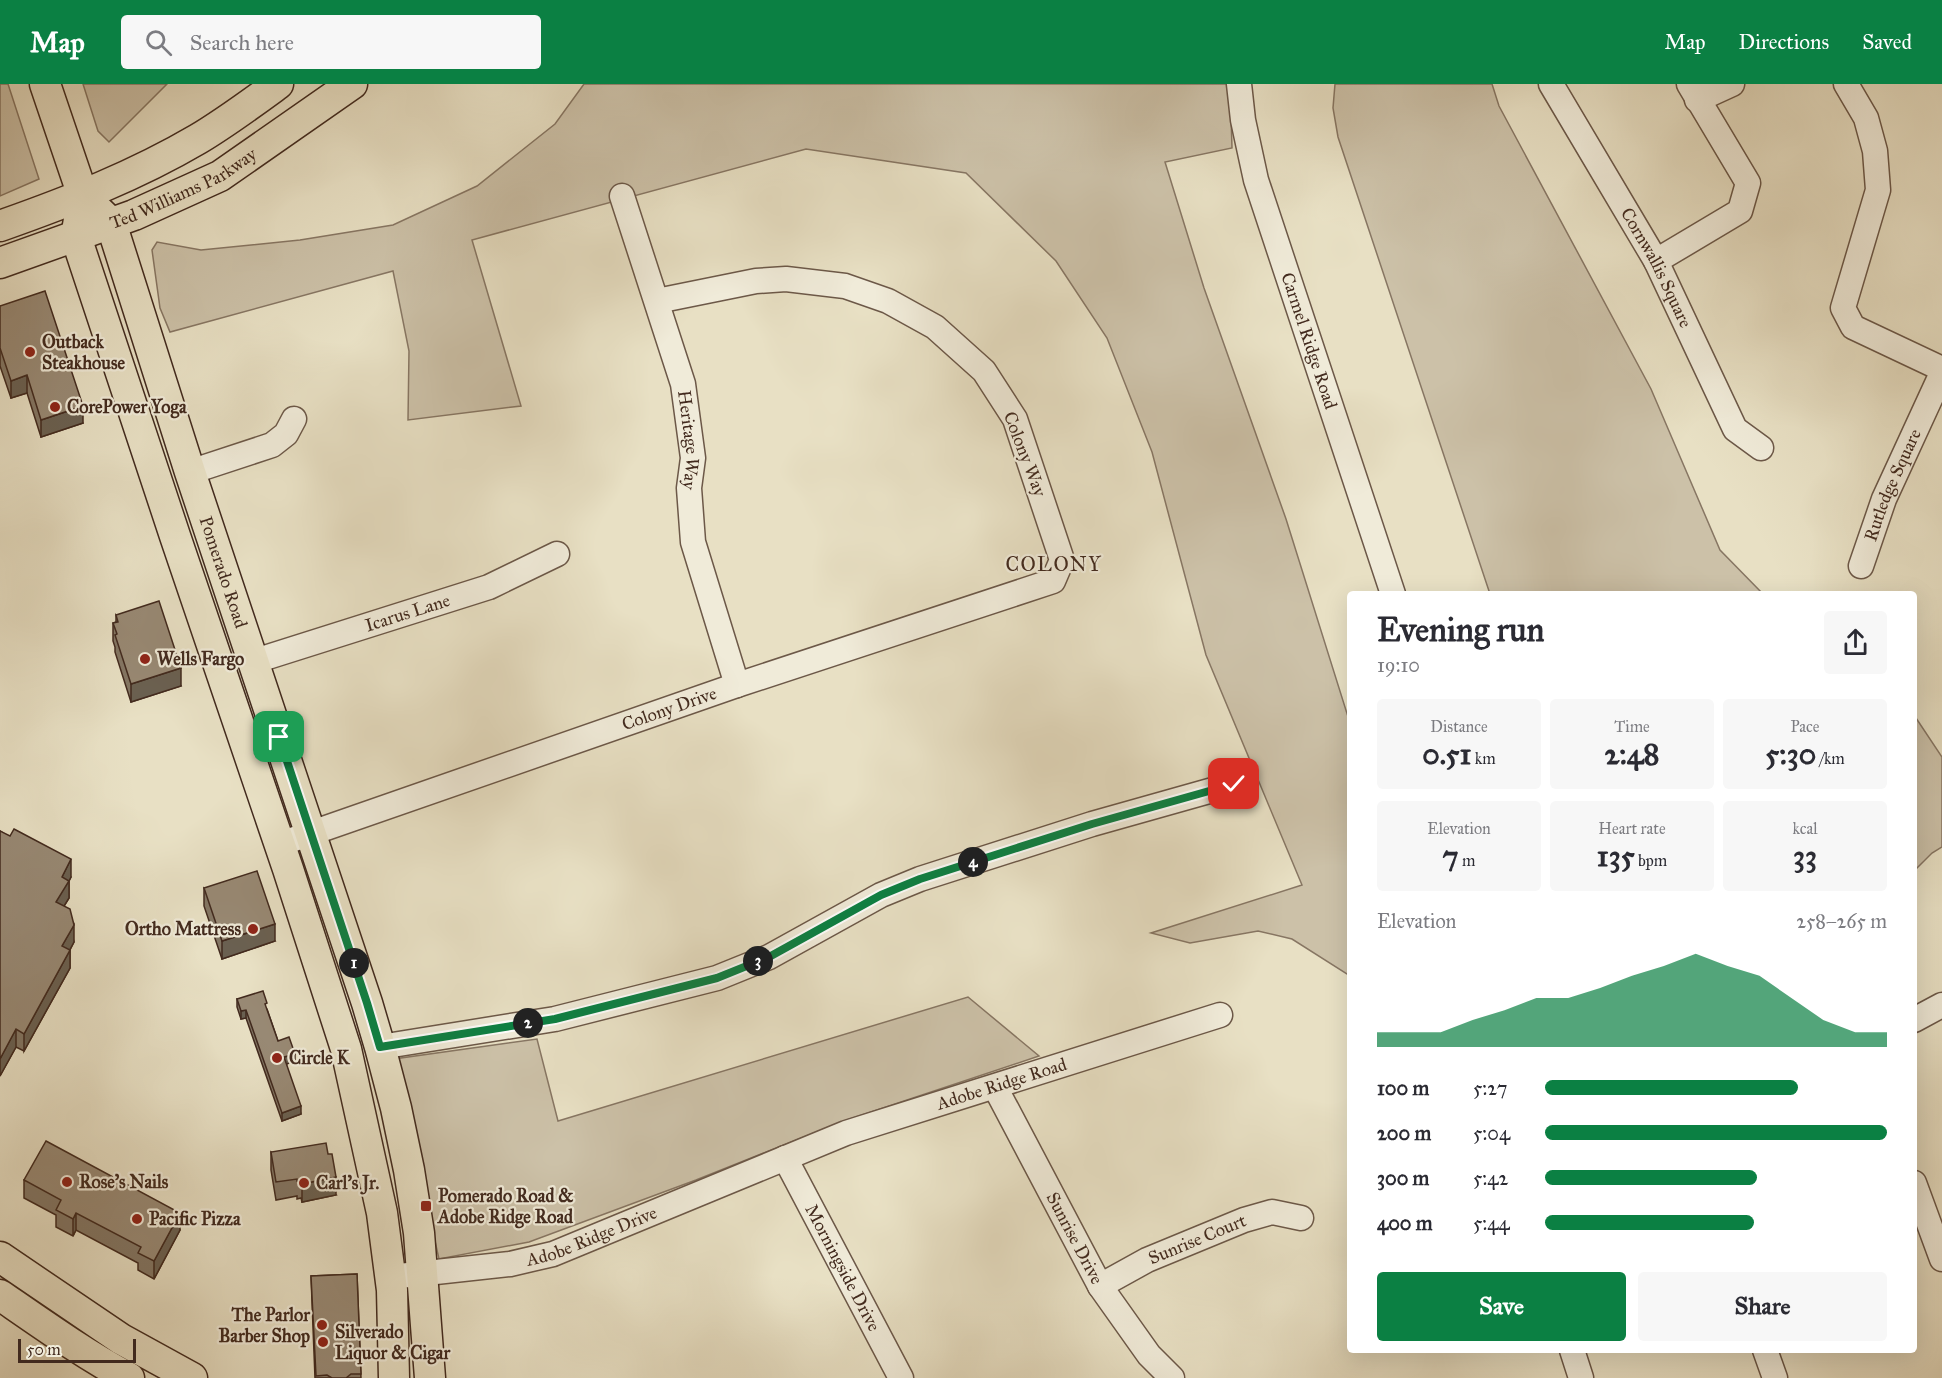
<!DOCTYPE html>
<meta charset="utf-8">
<style>
body{margin:0;font-family:"IM FELL Great Primer",serif;background:#f7f7f7;color:#2b2b33;height:100vh;display:flex;flex-direction:column;font-size:22px;white-space:nowrap}
*{box-sizing:border-box;margin:0}
p{font-size:20px;color:#7c7c81}
.icon{flex:none;width:33px;height:33px;fill:none;stroke:currentColor;stroke-width:2;stroke-linecap:round;stroke-linejoin:round}
.map{position:relative;flex:1;overflow:hidden}
.panel{position:absolute;left:1347px;top:507px;width:570px;height:762px;display:flex;flex-direction:column;background:#fff;border-radius:6px;box-shadow:0 6px 24px #0002}
.panel>*{flex:none}
.scale{position:absolute;left:18px;bottom:15px;width:118px;box-sizing:border-box;padding-left:6px;border:3px solid #422a1e;border-top:0;font-size:16px;line-height:21px;white-space:nowrap;color:#422a1e;-webkit-text-stroke:4px #f0ebd9;paint-order:stroke}
.pin{position:absolute;display:grid;place-items:center;width:51px;height:51px;color:#fff;margin:-26px;border-radius:12px;box-shadow:0 3px 9px #0006}
.km{position:absolute;width:30px;height:30px;margin:-15px;border-radius:50%;background:#222;color:#fff;font-size:16px;line-height:30px;text-align:center}
.round{display:grid;place-items:center;flex:none;width:63px;height:63px;border-radius:6px;background:#f7f7f7}
.overview{display:flex;align-items:center;justify-content:space-between;height:102px;padding:0 30px}
h1{font-size:33px;font-weight:700;line-height:45px}
.metrics{display:grid;grid-template-columns:repeat(3,1fr);gap:9px;height:102px;padding:6px 30px}
.metrics div{display:grid;align-content:center;border-radius:6px;background:#f7f7f7;text-align:center}
.metrics b{font-size:30px;font-weight:700}
.metrics small{font-size:16px;font-weight:400}
.metrics p{font-size:16px}
.chart{height:168px;padding:12px 30px}
.chart p{display:flex;justify-content:space-between}
.chart svg{width:100%;height:108px;margin-top:6px;fill:#0b8043;opacity:.7}
.action{display:flex;gap:12px;margin-top:auto;padding:12px 30px}
.action a{flex:1;height:69px;border-radius:6px;background:#0b8043;color:#fff;font-size:24px;font-weight:700;line-height:69px;text-align:center}
.action a+a{background:#f7f7f7;color:#2b2b33}
ul{padding:0 30px;list-style:none;font-size:20px}
li{display:grid;grid-template-columns:96px 72px 1fr;align-items:center;height:45px}
li i{height:15px;border-radius:8px;background:#0b8043}
header{display:flex;align-items:center;gap:36px;box-sizing:border-box;height:84px;padding:0 30px;background:#0b8043;color:#fff}
header strong{font-size:28px}
nav{display:flex;gap:33px;margin-inline-start:auto;font-size:21px}
.search{width:420px;height:54px;background:#f7f7f7;display:flex;align-items:center;gap:15px;box-sizing:border-box;padding:0 21px;border-radius:6px;color:#7c7c81;font-size:22px}
.map>svg:first-child{display:block}
.green{fill:#ccc1a8;stroke:#877663;stroke-width:1.5}
.lines{fill:none;stroke-linecap:round;stroke-linejoin:round}
.minor-casing{stroke:#6c5848;stroke-width:27}
.major-casing{stroke:#422a1e;stroke-width:33}
.minor{stroke:#f0ebd9;stroke-width:24}
.major{stroke:#e8e0c4;stroke-width:30}
.wall{fill:#837664;stroke:#422a1e;stroke-width:1.5}
.shaded-wall{fill:#6a6051;stroke:#422a1e;stroke-width:1.5}
.building{fill:#988974;stroke:#422a1e;stroke-width:1.5}
.route-casing{stroke:#fff;stroke-width:12}
.route{stroke:#0b8043;stroke-width:8}
.poi-dot{fill:#8f2418;stroke:#f0ebd9;stroke-width:2}
.labels{text-anchor:middle;dominant-baseline:central;stroke-width:4.5;stroke-linejoin:round;paint-order:stroke}
.street-label{font-size:18px;fill:#422a1e;stroke:#f0ebd9}
.poi-label{font-size:18px;font-weight:bold;fill:#422a1e;stroke:#f0ebd9;text-anchor:start}
.neighbourhood-label{font-size:20px;letter-spacing:1.5px;fill:#422a1e;stroke:#f0ebd9}
</style>
<header>
<strong>Map</strong>
<div class="search"><svg class="icon" aria-label="search" viewBox="0 0 24 24"><circle cx="10" cy="10" r="6"/><path d="M15 15l6 6"/></svg>Search here</div>
<nav><a>Map</a><a>Directions</a><a>Saved</a></nav>
</header>
<div class="map">
<svg width="1942" height="1294" viewBox="0 0 1942 1294">
<rect width="100%" height="100%" fill="#e8e0c4"/>
<filter id="stains"><feTurbulence type="fractalNoise" baseFrequency=".00333" numOctaves="4"/><feColorMatrix values="0 0 0 0 .2 0 0 0 0 .09 0 0 0 0 .02 0 0 0 .5 -.17"/></filter>
<radialGradient id="worn" r=".72"><stop offset=".6" stop-color="#630" stop-opacity="0"/><stop offset="1" stop-color="#630" stop-opacity=".3"/></radialGradient>
<path class="green" d="M0 0H8L39 95 0 112Z
M83 0H167L109 58 98 47Z
M584 0H1230L1232 64 1165 78 1204 204 1286 435 1350 639V892L1292 855 1258 847 1190 859 1151 849 1302 801 1206 571 1152 368 1107 254 1056 177 966 89 806 65 472 156 521 322 408 336 409 267 393 187 170 248 160 224 152 166 157 158 201 166 300 156 393 141 477 102 555 40Z
M1335 0H1492L1499 22 1651 305 1720 466 1763 510H1490L1338 53 1333 24Z
M1914 631 1942 673V763L1932 769 1914 787Z
M968 913 1039 972 844 1037 696 1096 529 1158 439 1175 394 975 537 955 558 1037Z"/>
<g class="lines">
<g class="minor-casing">
<g id="minor">
<path id="s1" d="M1239 0 1243 36 1256 96 1393 510"/>
<path id="s2" d="M1551 0 1656 177 1735 345 1761 364"/>
<path d="M1846 0 1866 34 1875 67 1878 106 1843 224 1853 243 1942 285"/>
<path d="M1697 16 1732 0"/>
<path id="s3" d="M622 112 683 300 693 374 689 404 693 458 737 601"/>
<path d="M1656 177 1740 127 1748 99 1689 0"/>
<path d="M190 388 272 361 286 350 294 335"/>
<path id="s4" d="M1861 482 1884 415 1942 289"/>
<path id="s5" d="M255 577 489 503 557 470"/>
<path id="s6" d="M280 760 737 601 1053 497 1062 476 1015 335 984 287 935 243 888 217 845 202 786 195 756 197 657 217"/>
<path d="M1914 936 1942 921"/>
<path d="M380 963 555 935 717 894 769 873 881 811 920 795 1092 740 1234 700"/>
<path id="s7" d="M995 1003 1100 1202 1149 1271 1172 1294"/>
<path id="s8" d="M785 1074 901 1294"/>
<path d="M1914 1099 1942 1175"/>
<path id="s9" d="M390 1193 510 1180 553 1170 846 1049 1220 931"/>
<path id="s10" d="M1100 1202 1147 1176 1244 1136 1272 1128 1301 1134"/>
<path d="M1572 1266 1581 1294"/>
<path d="M1765 1266 1775 1294"/>
</g>
</g>
<g class="major-casing">
<g id="major">
<path id="s11" d="M45 0 83 112 111 139 190 388 367 919 380 963 396 1024 409 1086 419 1149 430 1294"/>
<path d="M83 112 76 153 175 452 288 785 346 965 382 1129 392 1206 394 1294"/>
<path d="M0 142C68 118 135 92 198 55 225 39 252 19 278 0"/>
<path id="s12" d="M0 179 134 131 220 92 352 0"/>
<path d="M0 1173 121 1255 192 1294"/>
<path d="M0 1211C42 1240 84 1270 129 1294"/>
</g>
</g>
<use href="#minor" class="minor"/>
<use href="#major" class="major"/>
</g>
<path class="wall" d="M0 222 83 339 41 353 27 309 11 314 0 282Z
M116 531 181 602 131 618 115 568V563L113 557V539L116 538Z
M0 747 71 793 69 797V814L64 822 74 858 70 866V884L24 967 16 963 0 992Z
M204 804 275 857 222 875 204 822Z
M237 915 267 925 278 957 295 977 286 980 301 1030 282 1037 246 934 241 935 237 923Z
M271 1068 336 1111 302 1118 301 1114 297 1115V1112L276 1116 271 1086Z
M24 1096 180 1146 154 1195 138 1186V1179L76 1146 73 1152 56 1143V1131L24 1114Z
M357 1190 361 1294H315L311 1192Z"/>
<path class="shaded-wall" d="M27 291V309L11 314V297Z
M83 322V339L41 353V336Z
M181 584V602L131 618V600Z
M71 775V793L69 797V814L56 835V818L62 793Z
M275 840V857L222 875V857Z
M74 841V858L62 880V862Z
M70 866V884L24 967V950Z
M246 926V934L241 935V927Z
M16 945V963L0 992V975Z
M295 970V977L284 981V973Z
M301 1022V1030L282 1037V1029Z
M336 1093V1111L302 1118V1100Z
M76 1129V1146L73 1152V1135Z
M180 1129V1146L154 1195V1177Z"/>
<path class="building" d="M45 207 83 322 41 336 27 291 11 297 0 264V222Z
M159 517 181 584 131 600 115 551 117 550 113 539 118 538 116 531Z
M14 745 71 775 62 793 69 797 56 818 70 825 74 841 62 862 70 866 24 950 16 945 0 975V747L10 752Z
M257 787 275 840 222 857 204 804Z
M263 907 267 919 265 920 278 957 289 953 295 970 284 973 301 1022 282 1029 246 926 241 927 237 915Z
M46 1057 180 1129 154 1177 138 1169 141 1163 76 1129 73 1135 56 1126 61 1116 24 1096Z
M326 1059 328 1070H332L336 1093 302 1100 301 1097H297V1095L276 1098 271 1068Z
M357 1190 361 1290H351L346 1294H332L327 1291 316 1292 311 1192Z"/>
<g class="lines">
<g class="route-casing">
<path id="route" d="M279 653 367 919 380 963 555 935 717 894 769 873 881 811 920 795 1092 740 1234 700"/>
</g>
<use href="#route" class="route"/>
</g>
<g class="poi-dot">
<circle cx="30" cy="268" r="6"/>
<circle cx="55" cy="323" r="6"/>
<circle cx="145" cy="575" r="6"/>
<circle cx="253" cy="845" r="6"/>
<circle cx="277" cy="974" r="6"/>
<circle cx="67" cy="1098" r="6"/>
<circle cx="304" cy="1099" r="6"/>
<rect x="420" y="1116" width="12" height="12" rx="3"/>
<circle cx="137" cy="1135" r="6"/>
<circle cx="322" cy="1241" r="6"/>
<circle cx="323" cy="1258" r="6"/>
</g>
<g class="labels">
<g class="street-label">
<text stroke="none"><textPath href="#s12" startOffset="198">Ted Williams Parkway</textPath></text>
<text stroke="none"><textPath href="#s2" startOffset="212">Cornwallis Square</textPath></text>
<text stroke="none"><textPath href="#s1" startOffset="267">Carmel Ridge Road</textPath></text>
<text stroke="none"><textPath href="#s3" startOffset="254">Heritage Way</textPath></text>
<text transform="translate(1025 370) rotate(69)">Colony Way</text>
<text stroke="none"><textPath href="#s4" startOffset="87">Rutledge Square</textPath></text>
<text stroke="none"><textPath href="#s11" startOffset="524">Pomerado Road</textPath></text>
<text stroke="none"><textPath href="#s5" startOffset="160">Icarus Lane</textPath></text>
<text stroke="none"><textPath href="#s6" startOffset="412">Colony Drive</textPath></text>
<text stroke="none"><textPath href="#s9" startOffset="645">Adobe Ridge Road</textPath></text>
<text stroke="none"><textPath href="#s9" startOffset="207">Adobe Ridge Drive</textPath></text>
<text stroke="none"><textPath href="#s7" startOffset="171">Sunrise Drive</textPath></text>
<text stroke="none"><textPath href="#s10" startOffset="108">Sunrise Court</textPath></text>
<text stroke="none"><textPath href="#s8" startOffset="124">Morningside Drive</textPath></text>
</g>
<g class="poi-label">
<text x="42" y="258">Outback<tspan x="42" dy="21">Steakhouse</tspan></text>
<text x="67" y="323">CorePower Yoga</text>
<text x="157" y="575">Wells Fargo</text>
<text x="241" y="845" text-anchor="end">Ortho Mattress</text>
<text x="289" y="974">Circle K</text>
<text x="79" y="1098">Rose's Nails</text>
<text x="316" y="1099">Carl's Jr.</text>
<text x="438" y="1112">Pomerado Road &amp;<tspan x="438" dy="21">Adobe Ridge Road</tspan></text>
<text x="149" y="1135">Pacific Pizza</text>
<text x="310" y="1231" text-anchor="end">The Parlor<tspan x="310" dy="21">Barber Shop</tspan></text>
<text x="335" y="1248">Silverado<tspan x="335" dy="21">Liquor &amp; Cigar</tspan></text>
</g>
<g class="neighbourhood-label">
<text x="1054" y="480">COLONY</text>
</g>
</g>
<rect width="100%" height="100%" filter="url(#stains)"/>
<rect width="100%" height="100%" fill="url(#worn)"/>
</svg>
<div class="scale">50 m</div>
<div class="pin" style="left:279px;top:653px;background:#1e9e55"><svg class="icon" aria-label="arrive" viewBox="0 0 24 24"><path d="M6 21V4h12l-3 4 3 4H6"/></svg></div>
<div class="pin" style="left:1234px;top:700px;background:#d93025"><svg class="icon" aria-label="check" viewBox="0 0 24 24"><path d="M5 12l5 5 9-10"/></svg></div>
<b class="km" style="left:354px;top:879px">1</b>
<b class="km" style="left:528px;top:939px">2</b>
<b class="km" style="left:758px;top:877px">3</b>
<b class="km" style="left:973px;top:778px">4</b>
<section class="panel">
<div class="overview"><div><h1>Evening run</h1><p>19:10</p></div><a class="round"><svg class="icon" aria-label="share" viewBox="0 0 24 24"><path d="M12 15V3M7 8l5-5 5 5M5 13v7h14v-7"/></svg></a></div>
<div class="metrics">
<div><p>Distance</p><b>0.51<small> km</small></b></div>
<div><p>Time</p><b>2:48</b></div>
<div><p>Pace</p><b>5:30<small> /km</small></b></div>
</div>
<div class="metrics">
<div><p>Elevation</p><b>7<small> m</small></b></div>
<div><p>Heart rate</p><b>135<small> bpm</small></b></div>
<div><p>kcal</p><b>33</b></div>
</div>
<div class="chart"><p><span>Elevation</span>258–265 m</p>
<svg viewBox="0 0 160 44" preserveAspectRatio="none"><path d="M0 44V38L10 38L20 38L30 33L40 29L50 24L60 24L70 20L80 15L90 11L100 6L110 11L120 15L130 24L140 33L150 38L160 38V44z"/></svg>
</div>
<ul>
<li><b>100 m</b>5:27<i style="width:74%"></i></li>
<li><b>200 m</b>5:04<i style="width:100%"></i></li>
<li><b>300 m</b>5:42<i style="width:62%"></i></li>
<li><b>400 m</b>5:44<i style="width:61%"></i></li>
</ul>
<div class="action"><a>Save</a><a>Share</a></div>
</section>
</div>
